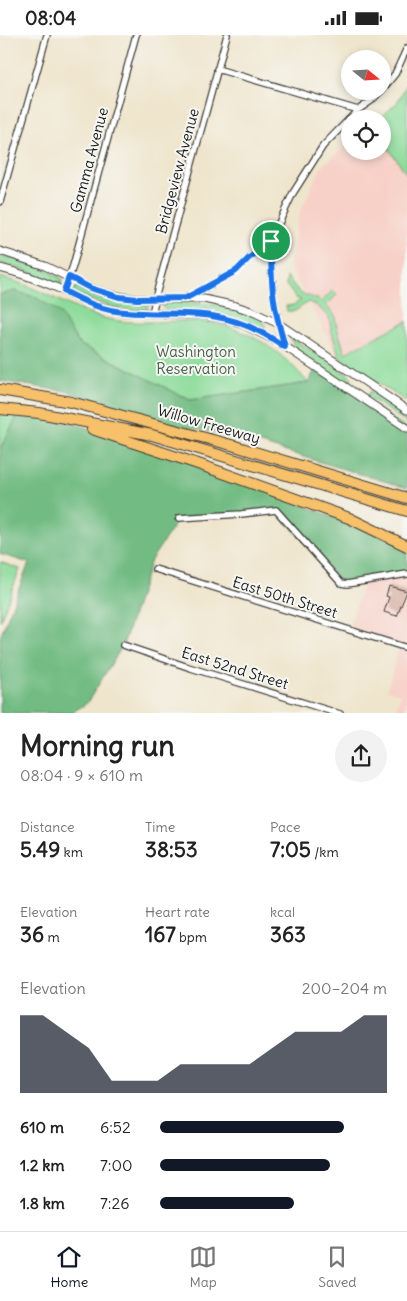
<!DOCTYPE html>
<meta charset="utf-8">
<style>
body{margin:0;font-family:Delius,sans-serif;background:#f2f2f2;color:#222;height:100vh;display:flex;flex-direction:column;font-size:19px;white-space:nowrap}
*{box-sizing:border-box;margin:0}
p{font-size:16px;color:#767676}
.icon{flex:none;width:28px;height:28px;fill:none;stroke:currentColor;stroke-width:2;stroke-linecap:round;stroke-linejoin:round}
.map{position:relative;height:678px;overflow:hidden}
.sheet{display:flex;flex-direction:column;background:#fff;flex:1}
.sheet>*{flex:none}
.needle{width:32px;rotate:108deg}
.controls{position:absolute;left:341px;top:15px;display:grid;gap:10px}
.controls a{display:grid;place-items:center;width:50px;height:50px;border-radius:50%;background:#fff;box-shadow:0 2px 8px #0003;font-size:25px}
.pin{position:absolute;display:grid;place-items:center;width:42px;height:42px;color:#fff;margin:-21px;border:2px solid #fff;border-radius:50%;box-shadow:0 1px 5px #0007}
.round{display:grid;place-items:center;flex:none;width:52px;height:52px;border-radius:26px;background:#f2f2f2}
.headline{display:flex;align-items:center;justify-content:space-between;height:85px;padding:0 20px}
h1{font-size:28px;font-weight:700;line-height:38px}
.metrics{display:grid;grid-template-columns:repeat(3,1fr);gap:8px;height:85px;padding:5px 20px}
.metrics div{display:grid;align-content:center}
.metrics b{font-size:21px;font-weight:700}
.metrics small{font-size:14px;font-weight:400}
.metrics p{font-size:14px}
.chart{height:140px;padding:10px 20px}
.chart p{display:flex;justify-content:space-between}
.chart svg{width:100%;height:90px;margin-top:5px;fill:#111827;opacity:.7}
ul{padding:0 20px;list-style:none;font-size:16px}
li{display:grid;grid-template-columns:80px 60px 1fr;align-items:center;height:38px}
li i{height:12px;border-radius:6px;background:#111827}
.status{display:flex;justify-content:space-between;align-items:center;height:35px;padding:0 25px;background:#fff;direction:ltr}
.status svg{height:14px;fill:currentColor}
.dock{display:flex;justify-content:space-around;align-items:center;height:70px;border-top:1px solid #e0e0e0;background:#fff;font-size:14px;color:#767676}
.dock a{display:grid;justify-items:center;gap:2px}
.dock .selected{color:#111827}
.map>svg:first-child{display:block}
.built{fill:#f7d1c7}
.green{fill:#8edc9b;stroke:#557c5c}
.forest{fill:#72bc83;stroke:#476c50}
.building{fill:#d0a091}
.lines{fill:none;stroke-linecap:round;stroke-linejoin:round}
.minor-casing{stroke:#3c3a36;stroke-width:8}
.tertiary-casing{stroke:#3c3a36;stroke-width:9}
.motorway-casing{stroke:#3c3a36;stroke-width:12}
.minor{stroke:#fff;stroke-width:5.5}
.tertiary{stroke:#fff;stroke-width:7}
.motorway{stroke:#f7c06b;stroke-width:10}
.route-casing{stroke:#fff;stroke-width:10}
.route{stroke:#1a73e8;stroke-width:6}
.labels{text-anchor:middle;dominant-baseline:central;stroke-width:4;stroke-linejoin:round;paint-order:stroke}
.street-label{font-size:15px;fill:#1c1c1c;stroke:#f6f6f2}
.park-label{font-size:15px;fill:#445f48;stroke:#f6f6f2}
</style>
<div class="status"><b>08:04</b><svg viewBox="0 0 49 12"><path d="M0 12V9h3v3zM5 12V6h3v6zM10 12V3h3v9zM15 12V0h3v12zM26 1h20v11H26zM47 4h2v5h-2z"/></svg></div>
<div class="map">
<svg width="407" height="679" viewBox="0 0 407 679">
<rect width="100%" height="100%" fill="#f6f6f2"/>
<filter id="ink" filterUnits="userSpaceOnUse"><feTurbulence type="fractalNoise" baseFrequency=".02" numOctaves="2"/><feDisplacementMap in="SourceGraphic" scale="10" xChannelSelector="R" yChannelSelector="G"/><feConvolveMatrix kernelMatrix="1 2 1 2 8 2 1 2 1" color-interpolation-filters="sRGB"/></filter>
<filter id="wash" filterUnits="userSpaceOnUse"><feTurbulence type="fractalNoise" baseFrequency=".0096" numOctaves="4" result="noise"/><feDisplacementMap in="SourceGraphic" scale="20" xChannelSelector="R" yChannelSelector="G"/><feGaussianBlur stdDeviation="1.12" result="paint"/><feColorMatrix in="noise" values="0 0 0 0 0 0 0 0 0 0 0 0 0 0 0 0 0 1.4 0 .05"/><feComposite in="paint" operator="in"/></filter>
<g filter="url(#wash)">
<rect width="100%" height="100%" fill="#efe5cc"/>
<path class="built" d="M383 106 407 139V286L338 321 289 231 300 177 321 132 350 108V116H382Z
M407 529V678H395L401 659 387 655 399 611 348 595 364 547Z"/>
<path class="green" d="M407 49V139L383 106 382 84H379L397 68Z
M0 220C18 225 49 233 62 244V247L61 249H58L24 235 0 228Z
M0 242C15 246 29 251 43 258 64 267 84 279 107 284 136 290 158 286 187 286 237 286 277 310 308 348L190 365 79 309 59 277 15 256 0 260Z
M287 242 300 258 319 265 321 267 333 255 337 260 326 271 334 279 338 296 345 318 407 286V367L338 321 339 320 332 298 329 282 316 270 308 267 295 276H287L286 271 294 270 301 265 296 263 286 250Z
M78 251C100 261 121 266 146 268L148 272 147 274C131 280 91 266 75 258L74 254Z
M165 267C203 267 230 269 264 286L265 290 264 292 261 293C227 277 203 276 165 275L162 272Z
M292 303 351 342 352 344 350 348H345L297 315 291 305Z
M371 356 407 379V388L367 361Z
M0 374 20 376 0 414Z
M0 527 20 534 0 586Z"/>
<path class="forest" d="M15 256 35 262 59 277 79 309 190 365 308 348 316 333 407 393V453L237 402 120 380 71 357 0 346V260Z
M20 376 39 378 111 400 198 429 407 511V539L341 548 276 475 179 483 151 525 123 610 87 668 71 678H0V602L29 528 0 519V414Z"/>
<g id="blocks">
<path class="building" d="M389 551 407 556 397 581 384 577 389 562 386 561Z"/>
</g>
</g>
<g filter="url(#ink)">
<use href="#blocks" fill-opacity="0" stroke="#3c3a36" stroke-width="1"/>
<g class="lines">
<g class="minor-casing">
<path id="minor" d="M217 34 358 75
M382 55 395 39 407 13
M0 167 47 0
M271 205C271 225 271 246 274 265 276 281 281 297 285 312
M64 256 73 231 136 0
M186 263 236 236 249 223 271 205 293 158 323 111 358 75 371 66 381 56
M152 279 157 256 227 0
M179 483 241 479 276 475 341 548 347 549 407 539
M155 534 407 613
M123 610 188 632 340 679"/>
</g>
<g class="tertiary-casing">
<path id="tertiary" d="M0 216 45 231 90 253 112 260 137 264H204L236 271 251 276 279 289 407 375
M0 233C21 238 42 246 62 255 84 266 99 273 124 277L204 280 221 283 244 290 277 306 407 393"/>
</g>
<g class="motorway-casing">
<path id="motorway" d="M0 355 71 367 235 411 407 463
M0 374 39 378 152 400 407 476
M92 394 198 429 349 483 407 511"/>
</g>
<use href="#minor" class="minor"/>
<use href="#tertiary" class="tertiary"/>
<use href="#motorway" class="motorway"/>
</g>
</g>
<g class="lines" filter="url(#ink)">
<g class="route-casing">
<path id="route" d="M271 206C271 225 271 246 274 265 276 281 281 297 285 312 264 297 238 285 212 281 183 277 154 280 125 277 103 276 83 266 64 256L69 242 90 253 119 262 137 264 186 263 236 236 249 223Z"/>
</g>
<use href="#route" class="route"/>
</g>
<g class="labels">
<g class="street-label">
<text transform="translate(89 125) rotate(-75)">Gamma Avenue</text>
<text transform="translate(177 136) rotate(-75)">Bridgeview Avenue</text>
<text transform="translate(209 389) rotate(16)">Willow Freeway</text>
<text transform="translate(285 562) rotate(17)">East 50th Street</text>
<text transform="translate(235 633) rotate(17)">East 52nd Street</text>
</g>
<g class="park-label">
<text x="196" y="316">Washington<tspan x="196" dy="17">Reservation</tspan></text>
</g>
</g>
</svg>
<div class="controls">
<a><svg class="needle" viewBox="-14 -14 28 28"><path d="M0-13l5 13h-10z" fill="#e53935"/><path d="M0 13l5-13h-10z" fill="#767676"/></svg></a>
<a><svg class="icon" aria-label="locate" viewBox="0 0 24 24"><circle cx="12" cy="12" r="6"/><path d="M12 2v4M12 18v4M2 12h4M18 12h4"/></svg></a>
</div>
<div class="pin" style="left:271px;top:206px;background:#1e9e55"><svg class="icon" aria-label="arrive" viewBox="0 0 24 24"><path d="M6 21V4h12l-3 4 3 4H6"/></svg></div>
</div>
<section class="sheet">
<div class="headline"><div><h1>Morning run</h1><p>08:04 · 9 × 610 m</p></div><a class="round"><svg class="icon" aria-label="share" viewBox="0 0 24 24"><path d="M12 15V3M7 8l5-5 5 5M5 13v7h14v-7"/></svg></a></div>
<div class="metrics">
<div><p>Distance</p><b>5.49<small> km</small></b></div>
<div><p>Time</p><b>38:53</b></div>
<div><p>Pace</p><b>7:05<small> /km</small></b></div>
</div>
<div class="metrics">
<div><p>Elevation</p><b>36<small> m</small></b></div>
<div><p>Heart rate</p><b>167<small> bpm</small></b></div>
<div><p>kcal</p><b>363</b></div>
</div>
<div class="chart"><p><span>Elevation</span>200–204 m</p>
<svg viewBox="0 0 160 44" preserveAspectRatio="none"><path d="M0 44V6L10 6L20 14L30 22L40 38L50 38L60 38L70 30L80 30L90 30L100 30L110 22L120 14L130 14L140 14L150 6L160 6V44z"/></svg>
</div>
<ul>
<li><b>610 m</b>6:52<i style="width:81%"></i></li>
<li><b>1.2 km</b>7:00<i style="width:75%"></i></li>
<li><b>1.8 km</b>7:26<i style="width:59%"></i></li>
</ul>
</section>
<nav class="dock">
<a class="selected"><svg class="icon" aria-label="home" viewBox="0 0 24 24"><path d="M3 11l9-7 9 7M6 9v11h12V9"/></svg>Home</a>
<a><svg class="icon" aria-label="map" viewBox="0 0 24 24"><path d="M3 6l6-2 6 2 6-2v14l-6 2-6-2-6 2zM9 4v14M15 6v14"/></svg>Map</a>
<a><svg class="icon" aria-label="saved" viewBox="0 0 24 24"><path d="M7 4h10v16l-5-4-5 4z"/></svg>Saved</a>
</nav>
